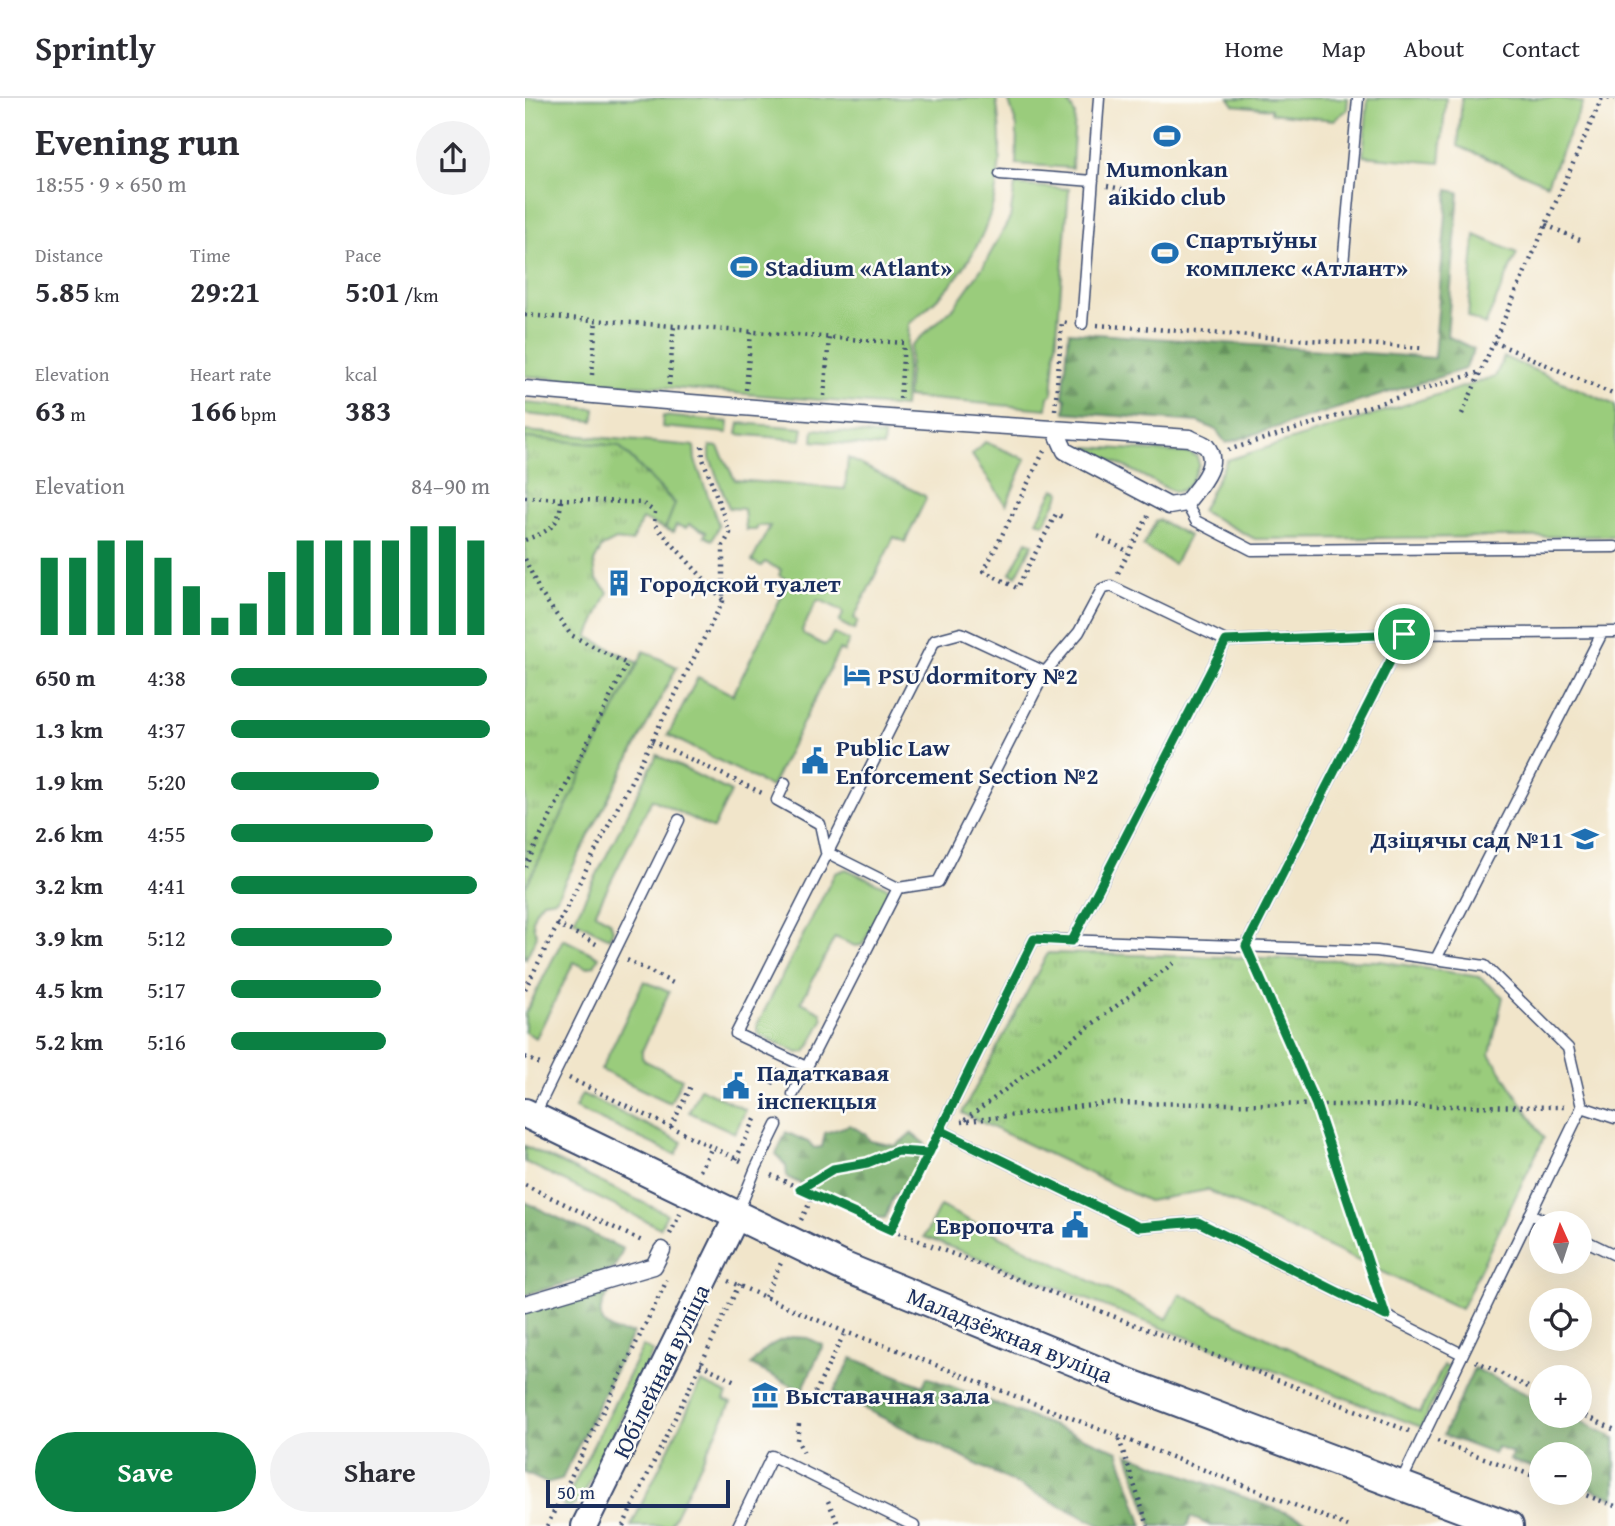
<!DOCTYPE html>
<meta charset="utf-8">
<style>
body{margin:0;font-family:"Gentium Book Plus",serif;background:#f2f2f3;color:#2b2b33;height:100vh;display:flex;flex-direction:column;font-size:26px;white-space:nowrap}
*{box-sizing:border-box;margin:0}
p{font-size:23px;color:#7c7c81}
.icon{flex:none;width:38px;height:38px;fill:none;stroke:currentColor;stroke-width:2;stroke-linecap:round;stroke-linejoin:round}
.map{position:relative;flex:1;overflow:hidden}
.details{display:flex;flex-direction:column;background:#fff;width:525px}
.details>*{flex:none}
.needle{width:46px;rotate:357deg}
.controls{position:absolute;left:1004px;top:1113px;display:grid;gap:14px}
.controls a{display:grid;place-items:center;width:63px;height:63px;border-radius:50%;background:#fff;box-shadow:0 7px 28px #0002;font-size:35px}
.scale{position:absolute;left:21px;bottom:18px;width:184px;box-sizing:border-box;padding-left:7px;border:4px solid #1b2f5e;border-top:0;font-size:19px;line-height:24px;white-space:nowrap;color:#1b2f5e;-webkit-text-stroke:5px #fdfcf7;paint-order:stroke}
.pin{position:absolute;display:grid;place-items:center;width:60px;height:60px;color:#fff;margin:-30px;border:4px solid #fff;border-radius:50%;box-shadow:0 2px 7px #0007}
.round{display:grid;place-items:center;flex:none;width:74px;height:74px;border-radius:37px;background:#f2f2f3}
.headline{display:flex;align-items:center;justify-content:space-between;height:119px;padding:0 35px}
h1{font-size:38px;font-weight:700;line-height:52px}
.stats{display:grid;grid-template-columns:repeat(3,1fr);gap:10px;height:119px;padding:7px 35px}
.stats div{display:grid;align-content:center}
.stats b{font-size:30px;font-weight:700}
.stats small{font-size:19px;font-weight:400}
.stats p{font-size:19px}
.chart{height:196px;padding:14px 35px}
.chart p{display:flex;justify-content:space-between}
.chart svg{width:100%;height:126px;margin-top:7px;stroke:#0b8043;stroke-width:6}
.action{display:flex;gap:14px;margin-top:auto;padding:14px 35px}
.action a{flex:1;height:80px;border-radius:42px;background:#0b8043;color:#fff;font-size:28px;font-weight:700;line-height:80px;text-align:center}
.action a+a{background:#f2f2f3;color:#2b2b33}
ul{padding:0 35px;list-style:none;font-size:23px}
li{display:grid;grid-template-columns:112px 84px 1fr;align-items:center;height:52px}
li i{height:18px;border-radius:9px;background:#0b8043}
header{display:flex;align-items:center;gap:42px;box-sizing:border-box;height:98px;padding:0 35px;background:#fff;border-bottom:2px solid #e1e1e2}
header strong{font-size:33px}
nav{display:flex;gap:38px;margin-inline-start:auto;font-size:24px}
main{display:flex;flex:1;min-height:0}
.map>svg:first-child{display:block}
.green{fill:#9acc7c;stroke:#5a7e6d;stroke-width:2}
.forest{fill:url(#forest-firs);stroke:#4b7065;stroke-width:2}
.park{fill:url(#park-tufts);stroke:#5a7e6d;stroke-width:2}
.lines{fill:none;stroke-linecap:round;stroke-linejoin:round}
.service-casing{stroke:#3b4a6e;stroke-width:13}
.pedestrian-casing{stroke:#3b4a6e;stroke-width:19}
.tertiary-casing{stroke:#3b4a6e;stroke-width:28}
.secondary-casing{stroke:#3b4a6e;stroke-width:32}
.path{stroke:#3b4a6e;stroke-width:4.5;stroke-dasharray:2 5;stroke-linecap:butt}
.service{stroke:#fff;stroke-width:10}
.pedestrian{stroke:#fff;stroke-width:16}
.tertiary{stroke:#fff;stroke-width:24}
.secondary{stroke:#fff;stroke-width:28}
.route-casing{stroke:#fff;stroke-width:14}
.route{stroke:#0b8043;stroke-width:9}
.labels{text-anchor:middle;dominant-baseline:central;stroke-width:5;stroke-linejoin:round;paint-order:stroke}
.poi-label{font-size:24px;font-weight:bold;fill:#1b2f5e;stroke:#fdfcf7;text-anchor:start}
.street-label{font-size:24px;fill:#1b2f5e;stroke:#fdfcf7}
</style>
<header>
<strong>Sprintly</strong>
<nav><a>Home</a><a>Map</a><a>About</a><a>Contact</a></nav>
</header>
<main>
<section class="details">
<div class="headline"><div><h1>Evening run</h1><p>18:55 · 9 × 650 m</p></div><a class="round"><svg class="icon" aria-label="share" viewBox="0 0 24 24"><path d="M12 15V3M7 8l5-5 5 5M5 13v7h14v-7"/></svg></a></div>
<div class="stats">
<div><p>Distance</p><b>5.85<small> km</small></b></div>
<div><p>Time</p><b>29:21</b></div>
<div><p>Pace</p><b>5:01<small> /km</small></b></div>
</div>
<div class="stats">
<div><p>Elevation</p><b>63<small> m</small></b></div>
<div><p>Heart rate</p><b>166<small> bpm</small></b></div>
<div><p>kcal</p><b>383</b></div>
</div>
<div class="chart"><p><span>Elevation</span>84–90 m</p>
<svg viewBox="0 0 160 44" preserveAspectRatio="none"><path d="M5 44V17M15 44V17M25 44V11M35 44V11M45 44V17M55 44V27M65 44V38M75 44V33M85 44V22M95 44V11M105 44V11M115 44V11M125 44V11M135 44V6M145 44V6M155 44V11"/></svg>
</div>
<ul>
<li><b>650 m</b>4:38<i style="width:99%"></i></li>
<li><b>1.3 km</b>4:37<i style="width:100%"></i></li>
<li><b>1.9 km</b>5:20<i style="width:57%"></i></li>
<li><b>2.6 km</b>4:55<i style="width:78%"></i></li>
<li><b>3.2 km</b>4:41<i style="width:95%"></i></li>
<li><b>3.9 km</b>5:12<i style="width:62%"></i></li>
<li><b>4.5 km</b>5:17<i style="width:58%"></i></li>
<li><b>5.2 km</b>5:16<i style="width:60%"></i></li>
</ul>
<div class="action"><a>Save</a><a>Share</a></div>
</section>
<div class="map">
<svg width="1090" height="1428" viewBox="0 0 1090 1428">
<defs>
<pattern id="forest-firs" width="22" height="20" patternUnits="userSpaceOnUse" patternTransform="scale(1.75)"><rect width="22" height="20" fill="#7bb06c"/><path d="M5 1l3.5 6h-7zM16 11l3.5 6h-7z" fill="#64905c"/></pattern>
<pattern id="park-tufts" width="24" height="20" patternUnits="userSpaceOnUse" patternTransform="scale(1.75)"><rect width="24" height="20" fill="#9acc7c"/><path d="M3 7l-1-3M5 7V3M7 7l1-3M15 17l-1-3M17 17v-4M19 17l1-3" fill="none" stroke="#7da669"/></pattern>
</defs>
<rect width="100%" height="100%" fill="#fdfcf7"/>
<filter id="ink" filterUnits="userSpaceOnUse"><feTurbulence type="fractalNoise" baseFrequency=".0143" numOctaves="2"/><feDisplacementMap in="SourceGraphic" scale="14" xChannelSelector="R" yChannelSelector="G"/><feConvolveMatrix kernelMatrix="1 2 1 2 8 2 1 2 1" color-interpolation-filters="sRGB"/></filter>
<filter id="wash" filterUnits="userSpaceOnUse"><feTurbulence type="fractalNoise" baseFrequency=".00686" numOctaves="4" result="noise"/><feDisplacementMap in="SourceGraphic" scale="28" xChannelSelector="R" yChannelSelector="G"/><feGaussianBlur stdDeviation="1.57" result="paint"/><feColorMatrix in="noise" values="0 0 0 0 0 0 0 0 0 0 0 0 0 0 0 0 0 1.4 0 .05"/><feComposite in="paint" operator="in"/></filter>
<g filter="url(#wash)">
<rect width="100%" height="100%" fill="#f1e5ca"/>
<path class="green" d="M0 0H471C482 67 472 131 427 185 415 200 398 213 384 226L379 309 0 278Z
M483 0H541L550 16 547 70 491 66 492 29Z
M704 0H823L822 12 809 22 746 15V11L709 7Z
M843 0H921L915 65 838 58Z
M937 0H1034L1058 5 1022 86 933 48Z
M490 87 544 91 527 296 523 299 522 311 382 299 386 248 429 209 459 167 485 120Z
M950 137 992 155 960 227 943 219Z
M979 259 1090 307V438L730 441 676 413 702 362 970 279Z
M0 305 70 311 69 323 0 316Z
M138 318 204 324 203 335 137 329Z
M214 325 278 330 276 342 212 336Z
M289 331 359 338 358 349 288 343Z
M0 333 169 348 170 362 194 428 187 442 179 438 181 434 164 426 161 430 151 427 148 434 140 431 150 405 94 348 0 340Z
M460 344 501 361 481 407 447 357Z
M185 348 193 349 210 382 320 391 323 360 400 398 401 401 380 444 369 439 329 520 333 523 329 532 314 524 318 516 316 512 295 502 292 503 277 532 279 537 299 547 303 545 308 535 324 543 319 554 314 552 246 689 143 637 173 579 208 597 264 483 254 477 256 472 240 464 236 468 227 463 245 428H233L231 432H221L219 411 204 410 185 360Z
M561 349 665 355 672 359 674 366C668 379 665 393 649 394Z
M529 391 536 394 519 426 512 423Z
M634 422 664 438 649 466 618 448 631 423Z
M502 443 508 446 491 478 485 475Z
M119 553 152 569 31 801 18 803C7 815 5 823 12 838L0 862V790Z
M132 657 206 694 188 731 127 701 70 815 85 823 88 832 84 840 49 822Z
M321 771 363 790 365 798 337 847 330 848 310 839 276 904 296 914 298 922 281 954 273 955 233 936 232 927 310 775Z
M38 841 74 859 69 868 61 870 49 864 11 940 0 934V916Z
M119 883 144 894 117 953V959L120 963 157 981 145 1005 76 972Z
M175 990 221 1012 210 1035 164 1014Z
M57 996 157 1044 151 1057 50 1010Z
M0 1048 142 1116 135 1130 0 1064Z
M415 1108 642 1221 655 1196 895 1315 919 1267 924 1269 896 1329 399 1139Z
M118 1248 128 1254 55 1404 46 1409 38 1408Z
M176 1284 202 1296 199 1302 206 1305 145 1428H106Z"/>
<path class="forest" d="M923 92 934 94 922 238 949 251 940 271 701 345 691 332 673 324 540 314 541 301 538 299 544 234 909 260Z
M325 1027 340 1036 345 1043 371 1048 386 1035 400 1046 394 1072 383 1091 369 1097 360 1120 343 1119 308 1103 305 1100 262 1079 261 1068 251 1056 261 1034 283 1044 289 1050 297 1049 300 1035Z
M0 1104 98 1151 89 1171 0 1197Z
M86 1189 88 1193C75 1202 69 1222 86 1231 93 1236 101 1234 108 1235L37 1381 21 1385 0 1375V1214Z
M267 1239 283 1240 298 1247 277 1293 226 1267C238 1252 248 1243 267 1239Z
M327 1260 398 1288 402 1279 593 1353 618 1428H576L308 1295Z
M949 1270 1017 1304V1318H1045L1090 1340V1400L1055 1387V1356H1017V1373L985 1362 987 1355 972 1349 969 1356 918 1337Z
M603 1356 797 1428H686L666 1419 662 1428H627Z"/>
<path class="park" d="M0 340 94 348 150 406 140 431 117 421 107 444 91 442 77 449 69 464 71 481 83 494 63 539 113 565 0 790Z
M523 855 855 863 954 879 978 899 965 956 1019 1040 936 1211 682 1092 623 1103 437 1015Z"/>
</g>
<g filter="url(#ink)">
<g class="lines">
<g class="service-casing">
<path id="service" d="M475 76 568 83
M818 167 833 0
M557 226 574 0
M661 405 671 423 727 452 1090 449
M260 685 252 702 295 726 301 754 373 790
M547 843 701 543
M721 848 879 536
M911 861 1077 535
M281 969 211 936 410 542 436 535 520 574
M268 996 373 790 413 784 520 574 554 534 577 491 586 488 701 543 879 536 1090 534
M1057 1009 1090 1020
M9 1018 154 722
M213 1114 231 1070 252 1027
M1005 1116 1025 1125
M1055 1140 1090 1157
M876 1384 1057 1009 1043 950 960 868 852 853 509 841 415 1032 614 1129 673 1124 937 1256
M213 1428 247 1358 389 1428"/>
</g>
<g class="pedestrian-casing">
<path id="pedestrian" d="M0 291C222 311 443 326 665 340 669 343 678 345 681 348 697 366 671 391 661 405L644 408 540 353 530 331
M0 1206 129 1168 137 1152"/>
</g>
<g class="tertiary-casing">
<path id="tertiary" d="M59 1428 212 1118"/>
</g>
<g class="secondary-casing">
<path id="secondary" d="M0 1015 317 1168 595 1282 984 1428"/>
</g>
<path class="path" d="M1083 0 1090 2
M582 88 611 94
M1021 127 1055 142
M0 217 379 245 375 302
M572 227 896 250
M969 244 1090 297
M67 277 71 222
M144 287 149 228
M221 292 226 234
M299 298 304 240
M530 312 537 224 542 225
M937 316 1077 0
M703 352 955 274
M519 353 459 473 492 490 531 416 540 420
M0 399 117 405 130 414 129 426 198 502
M573 438 604 454
M0 442C23 433 35 429 36 402
M0 461 15 494 46 537 102 566 0 769
M593 475 623 418
M127 643 237 695
M32 826 75 848
M102 862 148 885
M728 865 791 1007 854 1197
M0 891 198 503V448L205 435 178 361 177 348
M0 959 17 967
M44 980 216 1063
M247 986 254 971
M440 1022 651 863
M436 1024 581 1005 1039 1009
M146 1029 167 986
M211 1061 232 1017
M175 1073 187 1049
M246 1077 366 1132 884 1333
M0 1087 119 1144
M275 1091 308 1071 342 1065 372 1053 404 1055
M276 1122 288 1098
M366 1132 409 1045
M145 1136 155 1116
M203 1183 320 1234 367 1250 823 1428
M240 1199 256 1165
M951 1263 1017 1296
M175 1266 212 1284
M287 1301 320 1234
M1055 1315 1090 1332
M274 1326 272 1342 279 1355
M594 1341 623 1428
M912 1343 1017 1381
M1055 1395 1090 1408
M303 1403 314 1428
M22 1428 142 1182
M98 1428 214 1187"/>
<use href="#service" class="service"/>
<use href="#pedestrian" class="pedestrian"/>
<use href="#tertiary" class="tertiary"/>
<use href="#secondary" class="secondary"/>
</g>
</g>
<g class="lines" filter="url(#ink)">
<g class="route-casing">
<path id="route" d="M879 536 701 543 547 843 509 841 415 1032 404 1055 372 1053 342 1065 308 1071 275 1091 366 1132 415 1032 614 1129 673 1124 861 1218 791 1007 721 848 879 536"/>
</g>
<use href="#route" class="route"/>
</g>
<defs>
<g id="stadium-bare" transform="scale(2.1)"><path d="M0-5a6.5 5 0 1 0 0 10a6.5 5 0 1 0 0-10ZM-3.5-1.8h7v3.6h-7Z" fill="#1f6fb2" stroke="#fdfcf7" stroke-width="2.5" paint-order="stroke"/></g>
<g id="building-bare" transform="scale(2.1)"><path d="M-4-6H4V6H1V3H-1V6H-4ZM-2.5-4.3h1.7v1.8h-1.7ZM.8-4.3h1.7v1.8H.8ZM-2.5-1h1.7V.8h-1.7ZM.8-1h1.7V.8H.8Z" fill="#1f6fb2" stroke="#fdfcf7" stroke-width="2.5" paint-order="stroke"/></g>
<g id="hotel-bare" transform="scale(2.1)"><path d="M-6-4.5h1.5V1H6V5H4.5V3h-9V5H-6ZM-4 0a1.8 1.8 0 1 1 3.6 0ZM.5 0V-2.5h3Q6-2.5 6 0Z" fill="#1f6fb2" stroke="#fdfcf7" stroke-width="2.5" paint-order="stroke"/></g>
<g id="civic-bare" transform="scale(2.1)"><path d="M-.6-6.5H3V-4.5H.6V-3L4-1V1h2V6H-6V1h2V-1L-.6-3ZM-1.2 2.5V6h2.4V2.5Z" fill="#1f6fb2" stroke="#fdfcf7" stroke-width="2.5" paint-order="stroke"/></g>
<g id="school-bare" transform="scale(2.1)"><path d="M0-5L7-2L0 1L-7-2ZM-4 1L0 2.5L4 1V4Q0 6-4 4Z" fill="#1f6fb2" stroke="#fdfcf7" stroke-width="2.5" paint-order="stroke"/></g>
<g id="museum-bare" transform="scale(2.1)"><path d="M0-6L6-3V-2H-6V-3ZM-5-1h2V3h-2ZM-1-1h2V3h-2ZM3-1h2V3H3ZM-6 4H6V6H-6Z" fill="#1f6fb2" stroke="#fdfcf7" stroke-width="2.5" paint-order="stroke"/></g>
</defs>
<g fill-rule="evenodd">
<use href="#stadium-bare" x="642" y="38"/>
<use href="#stadium-bare" x="640" y="155"/>
<use href="#stadium-bare" x="219" y="169"/>
<use href="#building-bare" x="94" y="485"/>
<use href="#hotel-bare" x="332" y="577"/>
<use href="#civic-bare" x="290" y="663"/>
<use href="#school-bare" x="1060" y="741"/>
<use href="#civic-bare" x="211" y="988"/>
<use href="#civic-bare" x="550" y="1127"/>
<use href="#museum-bare" x="240" y="1297"/>
</g>
<g class="labels">
<g class="poi-label">
<text x="642" y="70" text-anchor="middle">Mumonkan<tspan x="642" dy="28">aikido club</tspan></text>
<text x="661" y="141">Спартыўны<tspan x="661" dy="28">комплекс «Атлант»</tspan></text>
<text x="240" y="169">Stadium «Atlant»</text>
<text x="115" y="485">Городской туалет</text>
<text x="353" y="577">PSU dormitory №2</text>
<text x="311" y="649">Public Law<tspan x="311" dy="28">Enforcement Section №2</tspan></text>
<text x="1039" y="741" text-anchor="end">Дзіцячы сад №11</text>
<text x="232" y="974">Падаткавая<tspan x="232" dy="28">інспекцыя</tspan></text>
<text x="529" y="1127" text-anchor="end">Европочта</text>
<text x="261" y="1297">Выставачная зала</text>
</g>
<g class="street-label">
<text transform="translate(485 1237) rotate(22)">Маладзёжная вуліца</text>
<text transform="translate(136 1273) rotate(-64)">Юбілейная вуліца</text>
</g>
</g>
</svg>
<div class="controls">
<a><svg class="needle" viewBox="-14 -14 28 28"><path d="M0-13l5 13h-10z" fill="#e53935"/><path d="M0 13l5-13h-10z" fill="#7c7c81"/></svg></a>
<a><svg class="icon" aria-label="locate" viewBox="0 0 24 24"><circle cx="12" cy="12" r="6"/><path d="M12 2v4M12 18v4M2 12h4M18 12h4"/></svg></a>
<a>+</a>
<a>−</a>
</div>
<div class="scale">50 m</div>
<div class="pin" style="left:879px;top:536px;background:#1e9e55"><svg class="icon" aria-label="arrive" viewBox="0 0 24 24"><path d="M6 21V4h12l-3 4 3 4H6"/></svg></div>
</div>
</main>
